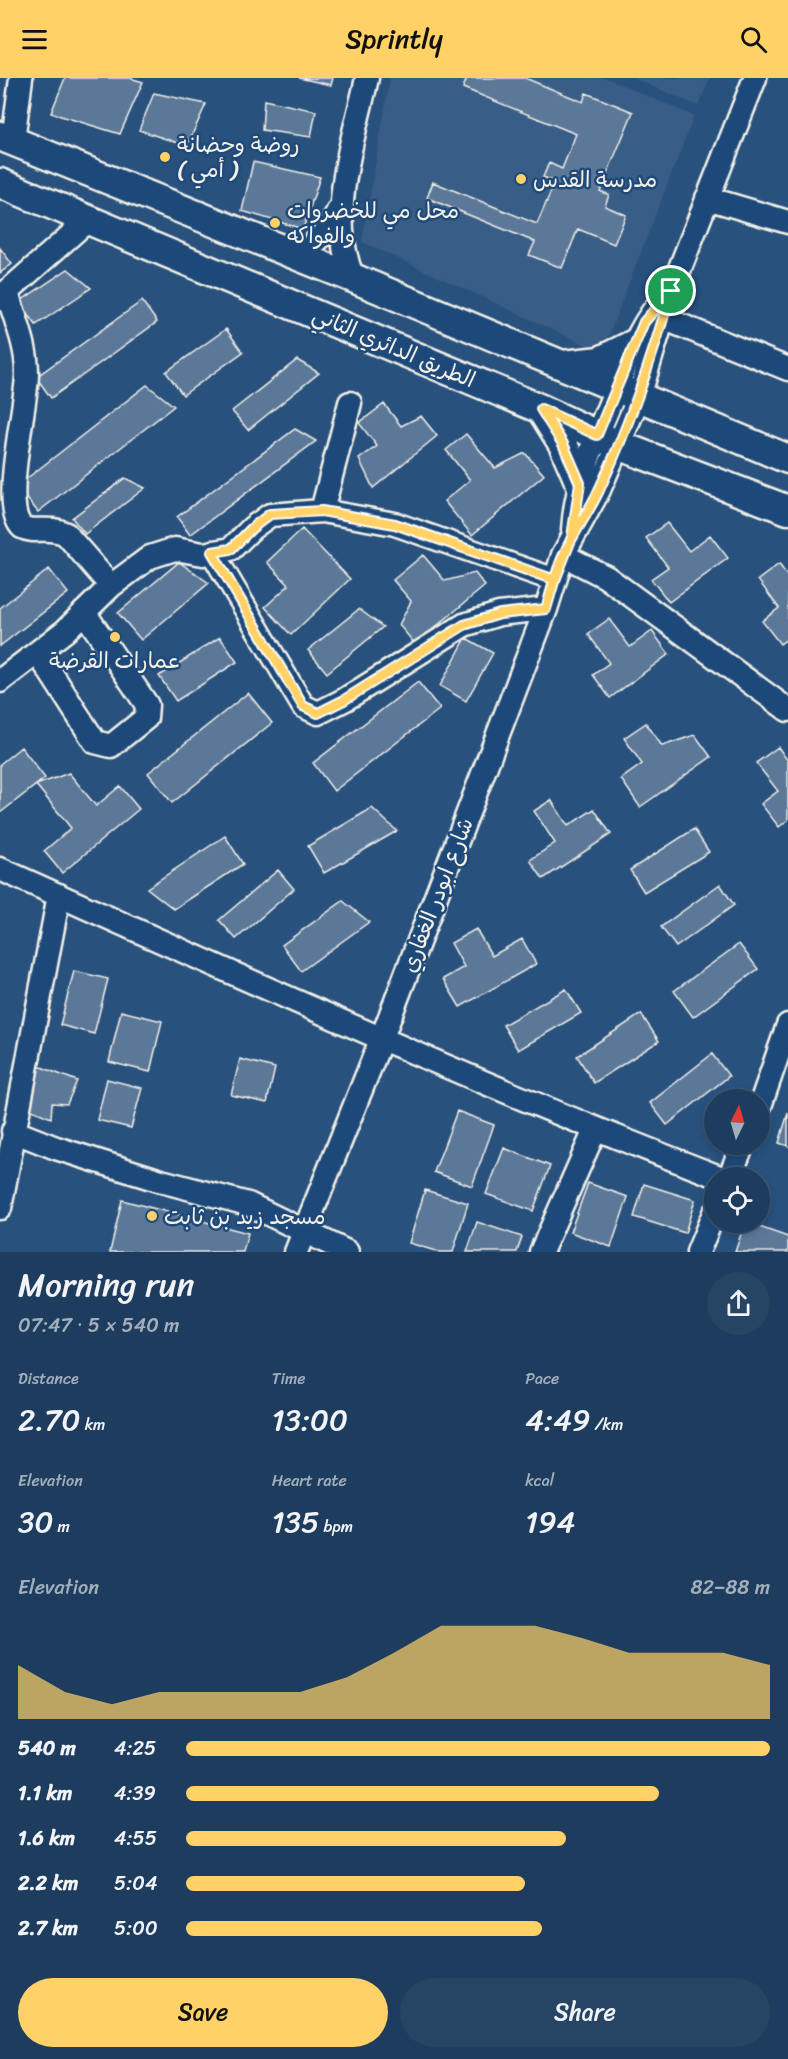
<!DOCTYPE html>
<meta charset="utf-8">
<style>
body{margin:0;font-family:Sriracha,"Playpen Sans Arabic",sans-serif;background:#264464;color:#f1f3f6;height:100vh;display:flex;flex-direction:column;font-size:22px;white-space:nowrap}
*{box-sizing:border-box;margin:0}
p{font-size:20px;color:#a1aebc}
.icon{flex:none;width:33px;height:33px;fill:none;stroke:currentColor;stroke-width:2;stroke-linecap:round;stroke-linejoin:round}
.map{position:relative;height:1174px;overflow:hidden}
.panel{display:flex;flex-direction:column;background:#1e3d5e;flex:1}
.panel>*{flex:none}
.needle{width:39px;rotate:5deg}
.buttons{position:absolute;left:704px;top:1011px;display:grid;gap:12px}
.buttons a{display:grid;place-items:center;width:66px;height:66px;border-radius:50%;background:#1e3d5e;box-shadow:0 3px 9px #0003,0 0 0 2px #3c5673;font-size:30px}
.pin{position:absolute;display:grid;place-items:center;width:51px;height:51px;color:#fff;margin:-26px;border:3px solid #fff;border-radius:50%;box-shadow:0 2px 6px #0007}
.round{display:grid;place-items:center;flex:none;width:63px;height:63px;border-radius:32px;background:#264464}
.summary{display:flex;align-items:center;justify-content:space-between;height:102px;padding:0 18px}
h1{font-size:33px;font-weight:600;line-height:45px}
.metrics{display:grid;grid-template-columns:repeat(3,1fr);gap:9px;height:102px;padding:6px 18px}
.metrics div{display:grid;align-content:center}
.metrics b{font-size:30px;font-weight:600}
.metrics small{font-size:16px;font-weight:400}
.metrics p{font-size:16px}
.chart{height:168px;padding:12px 18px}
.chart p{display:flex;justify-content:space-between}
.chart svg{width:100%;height:108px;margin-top:6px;fill:#ffd166;opacity:.7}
.cta{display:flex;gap:12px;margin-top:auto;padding:12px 18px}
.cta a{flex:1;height:69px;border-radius:36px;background:#ffd166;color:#111;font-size:24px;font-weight:600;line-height:69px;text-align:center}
.cta a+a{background:#264464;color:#f1f3f6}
ul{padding:0 18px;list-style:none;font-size:20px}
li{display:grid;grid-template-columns:96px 72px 1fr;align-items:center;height:45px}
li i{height:15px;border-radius:8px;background:#ffd166}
header{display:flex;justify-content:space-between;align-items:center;height:78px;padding:0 18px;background:#ffd166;color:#111;font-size:27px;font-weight:600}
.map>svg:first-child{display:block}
.built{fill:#375d86}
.building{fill:#5b7899;stroke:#f4f1e8;stroke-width:1.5}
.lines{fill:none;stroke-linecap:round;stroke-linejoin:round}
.minor-casing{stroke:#f4f1e8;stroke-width:27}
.major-casing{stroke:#f4f1e8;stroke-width:33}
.minor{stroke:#1f4a7a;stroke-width:22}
.major{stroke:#1f4a7a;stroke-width:28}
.route-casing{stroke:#fff;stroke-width:12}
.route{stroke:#ffd166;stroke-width:8}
.poi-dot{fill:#ffd166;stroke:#1f4a7a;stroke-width:2}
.labels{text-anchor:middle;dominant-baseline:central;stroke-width:5;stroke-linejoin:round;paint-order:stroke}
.poi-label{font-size:22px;fill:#f4f1e8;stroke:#1f4a7a;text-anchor:start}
.street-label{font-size:22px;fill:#f4f1e8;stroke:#1f4a7a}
</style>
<header><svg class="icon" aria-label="menu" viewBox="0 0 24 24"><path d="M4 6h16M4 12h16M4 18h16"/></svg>Sprintly<svg class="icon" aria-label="search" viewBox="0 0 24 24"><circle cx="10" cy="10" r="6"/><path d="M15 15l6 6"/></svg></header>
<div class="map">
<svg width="788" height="1174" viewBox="0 0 788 1174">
<rect width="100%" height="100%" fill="#28517e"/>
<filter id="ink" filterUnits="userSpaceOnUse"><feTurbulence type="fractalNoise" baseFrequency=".0167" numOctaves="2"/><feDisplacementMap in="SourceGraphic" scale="12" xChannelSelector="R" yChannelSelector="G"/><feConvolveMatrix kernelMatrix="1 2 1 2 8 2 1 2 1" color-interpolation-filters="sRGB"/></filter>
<g filter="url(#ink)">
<path class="built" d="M390 0H606L694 38 605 267 588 268 362 164Z
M633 0H710L698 28Z"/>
<path class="building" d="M65 0H130L143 4 120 56 51 35Z
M299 0H333L331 7Z
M467 0H525L583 24 586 15 633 34 600 113 609 117 605 128 626 137 614 166 578 151 562 190 529 177 535 164 427 120 433 104 537 146 555 104 543 99 549 85 562 91 576 56 463 10Z
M154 15 206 26 187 68 139 52Z
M264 22 316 33 311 59 262 52Z
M253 84 320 99 303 151 242 133Z
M0 170 12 186 0 195Z
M68 191 91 210 36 247 19 224Z
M142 223 157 244 51 320 36 299Z
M226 251 243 274 183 317 166 294Z
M297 282 319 295 248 352 232 333Z
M147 307 174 328 38 434 17 408Z
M384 326 401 348 421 338 437 358 373 410 359 381 377 368 359 345Z
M295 351 316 363 190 457 177 439Z
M466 356 495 390 525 375 544 397 472 457 444 423 470 402 446 372Z
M125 400 145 410 85 456 72 440Z
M667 445 689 473 710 457 728 480 669 524 651 501 668 489 646 460Z
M302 451 350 501 291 557 265 529 289 507 267 484Z
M423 477 445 503 475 495 485 508 415 566 399 547 411 523 393 502Z
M179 484 209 505 141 562 118 535Z
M779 486 788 499V560L780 566 762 543 779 530 758 502Z
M49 491 68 515 0 568V530Z
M359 531 383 549 327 595 308 572Z
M609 541 630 569 652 553 669 576 610 620 593 597 609 585 588 556Z
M220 559 237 584 176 623 159 598Z
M466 560 493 575 466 623 440 608Z
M418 604 440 631 334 713 313 685Z
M248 615 272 645 172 725 148 695Z
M646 645 662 668 695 657 711 679 640 729 621 701 642 686 624 660Z
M21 669 45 700 0 735V686Z
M778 669 788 683V742L779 749 761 726 778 713 756 685Z
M69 695 96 728 120 708 139 731 62 795 44 773 71 750 36 707Z
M551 722 568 748 594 731 611 756 543 801 530 782 555 765 534 733Z
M372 730 397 753 324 795 308 768Z
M694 751 709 774 644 814 630 792Z
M225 758 243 786 174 831 147 810Z
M278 792 294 811 236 861 219 842Z
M720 806 734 827 676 869 661 849Z
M343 823 369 844 301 893 282 867Z
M476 851 492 878 522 861 536 886 460 929 443 901 464 889 451 865Z
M739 866 758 891 693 939 674 913Z
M74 893 108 901 94 956 60 947Z
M566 911 581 935 518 972 503 947Z
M121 933 162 943 150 994 109 984Z
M641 936 659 963 594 1005 577 978Z
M712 976 729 998 667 1047 650 1025Z
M240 981 275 990 267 1025 231 1017Z
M36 987 77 1003 67 1026 52 1025 51 1040 20 1027Z
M107 1001 142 1010 131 1050 97 1042Z
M457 1033 494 1047 472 1108 434 1094Z
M788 1035V1068L779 1065Z
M504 1070 550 1088 533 1133 486 1116Z
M588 1105 628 1119 611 1169 570 1154Z
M644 1106 695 1122 685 1155 634 1139Z
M425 1112 468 1125 453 1174H439L409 1165Z
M122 1122 248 1155 243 1174H110Z
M477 1144 522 1159 517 1174H467Z
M745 1144 788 1159V1174H735Z"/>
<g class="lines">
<g class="minor-casing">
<path id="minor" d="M13 63 21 0
M707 120 788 144
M301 179 330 149 339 131
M353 200C326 136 353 65 367 0
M7 214C15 241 27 267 27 295 27 329 0 428 22 449 35 456 49 447 66 456L111 508
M0 220 88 142
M663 240 788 291
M322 433 350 325
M573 452C576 401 597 357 616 311 630 277 640 245 666 218
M212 474 303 628 318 635 344 622 464 547 499 536 546 531
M563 477 606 499 788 632
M38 575 95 664 111 668 146 640 147 627 84 534
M0 603 65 553 111 508 150 479 175 471 203 476 231 471 252 450 270 437 322 433 395 446 555 502
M0 791C239 898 477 1007 722 1100
M759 1031 788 947
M13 1053 56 1070 161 1103 248 1126 347 1174
M729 1100 743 1066
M0 1130 59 817
M296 1174 381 962 546 531 563 477 599 412 639 319 671 213 755 0
M541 1174 595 1052
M698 1174 714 1135"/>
</g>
<g class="major-casing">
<path id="major" d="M0 58 353 200 788 381
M0 105 541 331 618 367 788 432
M563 287 600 283 634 266
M541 331 563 366 580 405"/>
</g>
<use href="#minor" class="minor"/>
<use href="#major" class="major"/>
</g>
</g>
<g class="lines" filter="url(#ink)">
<g class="route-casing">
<path id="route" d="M671 213 644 244 597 357 541 331 563 366 580 405 572 459 555 502 395 446 322 433 270 436 252 450 231 471 212 474 303 628 318 635 344 622 464 547 500 536 546 531C552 512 556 492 565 474 575 452 590 433 600 410 630 346 652 281 671 213"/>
</g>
<use href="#route" class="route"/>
</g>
<g class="poi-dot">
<circle cx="165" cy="79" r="6"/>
<circle cx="521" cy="101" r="6"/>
<circle cx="275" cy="145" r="6"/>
<circle cx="115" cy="559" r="6"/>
<circle cx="152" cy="1138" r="6"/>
</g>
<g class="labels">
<g class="poi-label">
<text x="177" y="66">روضة وحضانة<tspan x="177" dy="25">( أمي )</tspan></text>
<text x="533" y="101">مدرسة القدس</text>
<text x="287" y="132">محل مي للخضروات<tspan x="287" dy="25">والفواكه</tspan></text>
<text x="115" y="582" text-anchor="middle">عمارات القرضة</text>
<text x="164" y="1138">مسجد زيد بن ثابت</text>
</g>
<g class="street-label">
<text transform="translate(394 269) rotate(23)">الطريق الدائري الثاني</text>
<text transform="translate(437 817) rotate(-69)">شارع ابودر الغفاري</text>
</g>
</g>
</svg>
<div class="buttons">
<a><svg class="needle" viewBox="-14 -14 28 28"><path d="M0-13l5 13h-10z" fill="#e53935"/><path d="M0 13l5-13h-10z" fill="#a1aebc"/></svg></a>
<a><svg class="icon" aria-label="locate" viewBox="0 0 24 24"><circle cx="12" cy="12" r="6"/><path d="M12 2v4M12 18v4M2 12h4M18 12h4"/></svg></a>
</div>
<div class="pin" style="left:671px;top:213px;background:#1e9e55"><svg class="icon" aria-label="arrive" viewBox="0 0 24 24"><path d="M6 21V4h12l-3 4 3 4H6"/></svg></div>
</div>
<section class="panel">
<div class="summary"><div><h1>Morning run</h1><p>07:47 · 5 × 540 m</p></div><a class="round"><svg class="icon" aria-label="share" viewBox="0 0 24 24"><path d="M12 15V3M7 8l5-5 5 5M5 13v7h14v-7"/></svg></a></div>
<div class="metrics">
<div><p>Distance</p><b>2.70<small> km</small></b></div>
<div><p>Time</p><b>13:00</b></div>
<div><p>Pace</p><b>4:49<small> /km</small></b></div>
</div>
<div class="metrics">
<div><p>Elevation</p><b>30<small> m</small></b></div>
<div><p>Heart rate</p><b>135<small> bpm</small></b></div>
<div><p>kcal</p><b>194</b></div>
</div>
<div class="chart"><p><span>Elevation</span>82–88 m</p>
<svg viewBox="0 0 160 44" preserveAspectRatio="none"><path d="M0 44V22L10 33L20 38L30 33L40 33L50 33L60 33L70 27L80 17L90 6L100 6L110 6L120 11L130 17L140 17L150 17L160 22V44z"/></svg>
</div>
<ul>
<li><b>540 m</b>4:25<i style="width:100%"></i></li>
<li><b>1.1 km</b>4:39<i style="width:81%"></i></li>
<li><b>1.6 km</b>4:55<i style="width:65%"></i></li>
<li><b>2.2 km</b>5:04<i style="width:58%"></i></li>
<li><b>2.7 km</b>5:00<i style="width:61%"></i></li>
</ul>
<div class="cta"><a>Save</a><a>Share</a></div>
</section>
